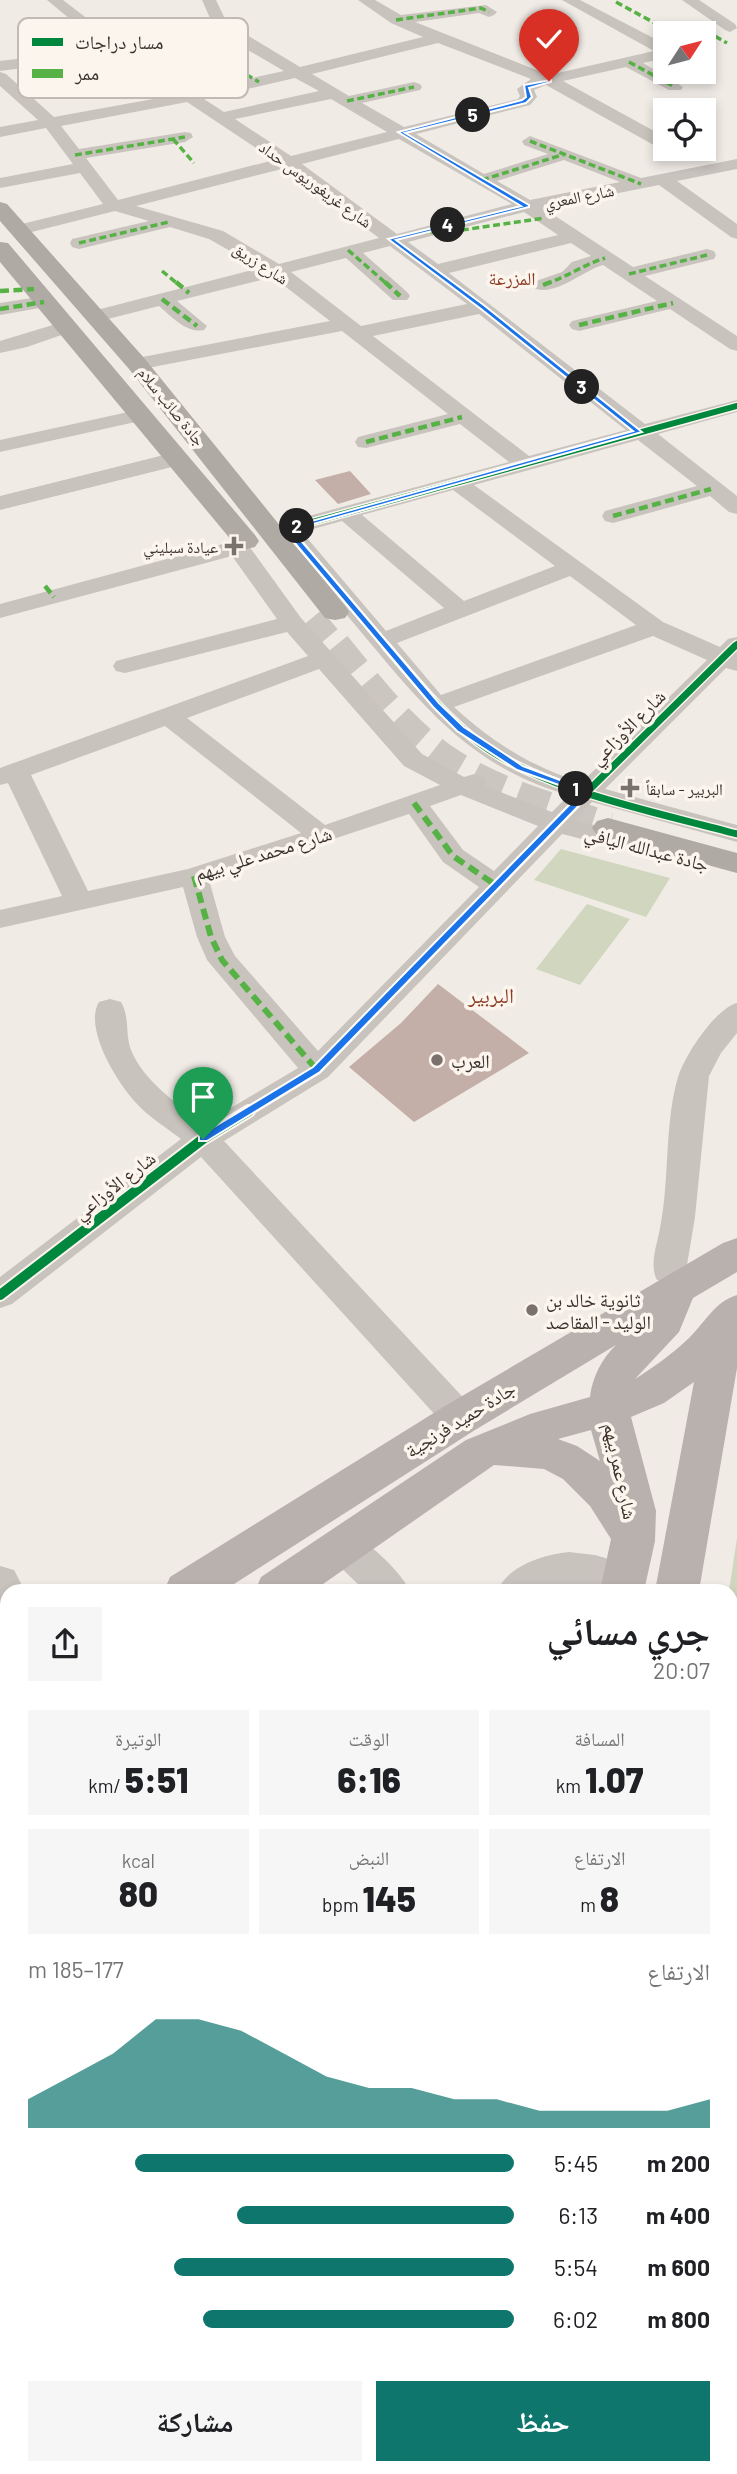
<!DOCTYPE html>
<html lang="ar">
<meta charset="utf-8">
<style>
body{margin:0;font-family:Barlow,"Noto Naskh Arabic",sans-serif;background:#f6f6f6;color:#202124;direction:rtl;height:100vh;display:flex;flex-direction:column;font-size:26px;white-space:nowrap}
*{box-sizing:border-box;margin:0}
p{font-size:23px;color:#757577}
.icon{flex:none;width:38px;height:38px;fill:none;stroke:currentColor;stroke-width:2;stroke-linecap:round;stroke-linejoin:round}
.map{position:relative;flex:1;overflow:hidden;direction:ltr}
.side{position:absolute;left:0px;top:1584px;width:738px;height:891px;display:flex;flex-direction:column;background:#fff;border-radius:21px 21px 0 0;box-shadow:0 4px 10px #0003;direction:rtl}
.side>*{flex:none}
.needle{width:46px;rotate:54deg}
.fabs{position:absolute;left:653px;top:21px;display:grid;gap:14px}
.fabs a{display:grid;place-items:center;width:63px;height:63px;border-radius:0px;background:#fff;box-shadow:0 4px 10px #0003;font-size:35px}
.pin{position:absolute;display:grid;place-items:center;width:60px;height:60px;color:#fff;margin:-72px -30px;border-radius:50% 50% 50% 0;rotate:-45deg;box-shadow:0 0 7px #0007}
.pin .icon{rotate:45deg}
.km{position:absolute;width:35px;height:35px;margin:-18px;border-radius:50%;background:#222;color:#fff;font-size:19px;line-height:35px;text-align:center}
.round{display:grid;place-items:center;flex:none;width:74px;height:74px;border-radius:0px;background:#f6f6f6}
.head{display:flex;align-items:center;justify-content:space-between;height:119px;padding:0 28px}
h1{font-size:38px;font-weight:800;line-height:52px}
.figures{display:grid;grid-template-columns:repeat(3,1fr);gap:10px;height:119px;padding:7px 28px}
.figures div{display:grid;align-content:center;border-radius:0px;background:#f6f6f6;text-align:center}
.figures b{font-size:35px;font-weight:800}
.figures small{font-size:19px;font-weight:400}
.figures p{font-size:19px}
.chart{height:196px;padding:14px 28px}
.chart p{display:flex;justify-content:space-between}
.chart svg{width:100%;height:126px;margin-top:7px;fill:#0f766e;opacity:.7}
.action{display:flex;gap:14px;margin-top:auto;padding:14px 28px}
.action a{flex:1;height:80px;border-radius:0px;background:#0f766e;color:#fff;font-size:28px;font-weight:800;line-height:80px;text-align:center}
.action a+a{background:#f6f6f6;color:#202124}
ul{padding:0 28px;list-style:none;font-size:23px}
li{display:grid;grid-template-columns:112px 84px 1fr;align-items:center;height:52px}
li i{height:18px;border-radius:9px;background:#0f766e}
.map>svg:first-child{display:block}
.green{fill:#d1d6bf}
.building{fill:#c3afa7}
.lines{fill:none;stroke-linecap:round;stroke-linejoin:round}
.highway-tunnel-far1{stroke:#ccc6c0;stroke-width:25;stroke-dasharray:25 12;stroke-linecap:butt}
.highway-tunnel{stroke:#ccc6c0;stroke-width:32;stroke-dasharray:32 16;stroke-linecap:butt}
.minor{fill:#c9c3be;fill-rule:evenodd}
.major{fill:#b8b1ad;fill-rule:evenodd}
.highway{fill:#afaaa4;fill-rule:evenodd}
.quiet-far2{stroke:#57b246;stroke-width:3.5;stroke-dasharray:7 3.5;stroke-linecap:butt}
.quiet-far1{stroke:#57b246;stroke-width:4.5;stroke-dasharray:9 4.5;stroke-linecap:butt}
.quiet{stroke:#57b246;stroke-width:6;stroke-dasharray:11 6;stroke-linecap:butt}
.cycleway-far2-casing{stroke:#fbf5ee;stroke-width:9}
.cycleway-far1-casing{stroke:#fbf5ee;stroke-width:10}
.cycleway-casing{stroke:#fbf5ee;stroke-width:14}
.cycleway-far2{stroke:#00873e;stroke-width:6}
.cycleway-far1{stroke:#00873e;stroke-width:7}
.cycleway{stroke:#00873e;stroke-width:10}
.route{fill:#1a73e8;stroke:#fff;stroke-width:2}
.poi-dot{fill:#7a716c;stroke:#fbf5ee;stroke-width:2.5}
.labels{text-anchor:middle;dominant-baseline:central;stroke-width:7;stroke-linejoin:round;paint-order:stroke}
.far-street-label{font-size:16px;fill:#3b302b;stroke:#fbf5ee}
.far-poi-label{font-size:16px;fill:#3b302b;stroke:#fbf5ee;text-anchor:end}
.far-neighbourhood-label{font-size:18px;fill:#8c3b22;stroke:#fbf5ee}
.street-label{font-size:19px;fill:#3b302b;stroke:#fbf5ee}
.poi-label{font-size:19px;fill:#3b302b;stroke:#fbf5ee;text-anchor:start}
.neighbourhood-label{font-size:21px;fill:#8c3b22;stroke:#fbf5ee}
.key{fill:#fbf5ee;stroke:#c1bab4;stroke-width:2}
.key-label{font-size:19px;fill:#3b302b}
</style>
<div class="map">
<svg width="737" height="2474" viewBox="0 0 737 2474">
<rect width="100%" height="100%" fill="#f0ebe5"/>
<path class="green" d="M561 849 670 878 646 917 534 880Z
M587 904 630 919 580 985 536 969Z
M737 1538V2474H596V2468H732V1591H729Z
M7 2202V2468H380L379 2474H0V2207Z"/>
<path class="building" d="M350 471 371 494 338 504 315 480Z
M438 984 529 1053 414 1122 349 1067 401 1023Z"/>
<g class="lines">
<path class="highway-tunnel-far1" d="M312 618 336 647"/>
<path class="highway-tunnel" d="M335 646C369 688 404 734 450 764 498 795 555 809 608 828"/>
<path class="minor" d="M47 0H63L123 46 223 34 213 25 202 0H216L227 23 300 67 423 37 391 23 358 0H375L401 15 486 5 497 12 494 15 489 17 479 13 415 22 549 75 654 51 562 0H580L665 44V58L643 63 683 87 681 90H669L626 67 563 81 665 137 666 149 659 148 546 85 534 90 537 97 530 105 416 134 484 174 548 154 524 145 522 141 530 136 641 178 737 159V169L677 181 737 224V239L731 237 659 185 543 208 633 267 707 249 714 251 716 255 714 259 645 276 737 336V351L730 349 670 309 579 331 572 329 569 325 572 321 657 301 603 265C582 271 558 295 536 289L533 285 536 281 562 272 572 262 591 256 571 243 449 273 645 424 737 400V412L658 434 737 496V514L729 512 710 496 613 523 605 521 602 516 605 511 697 486 638 440 474 485 663 622 720 647 728 639 737 637V671L726 668 605 789 737 825V842L592 802 575 820 651 840 655 846 651 852 641 854 562 834 328 1077 224 1141 473 1408 478 1418 473 1428 460 1432 447 1428 201 1157 12 1304 0 1308V1277L181 1139C167 1128 150 1118 138 1105 118 1085 83 1028 99 1002L110 999 121 1002C130 1017 125 1035 131 1050 144 1082 178 1104 204 1124L298 1068 207 960 197 937 183 887 0 928V910L62 896 8 783 0 785V768L308 656 287 632 125 673 116 671 113 666 116 661 277 619 232 556 0 618V604L230 542H246L301 618 422 754 464 777 474 774 483 776 487 782 485 786 552 812 569 795C465 766 417 698 351 620 326 590 298 561 276 529L279 524 509 462 460 424 366 448 358 447 355 442 358 437 448 414 342 331 137 370 130 368 127 364 130 360 137 358 330 321 273 277 177 301 207 326 204 330C187 334 171 316 159 306L96 322 86 316 89 312 260 268 209 239 170 227 79 249 72 247 70 243 72 239 149 221 115 211 20 235 11 230 14 226 103 204 80 173 0 188V178L73 164 46 128 0 137V127L38 120 0 86V72L6 74 54 117 175 95 117 56 0 71V61L105 48ZM234 42 284 71 193 91 135 54ZM438 43 531 79 517 89 520 96 518 99 404 127 362 103 420 90 422 87 420 84 414 82 349 96 312 74ZM295 78 319 91 224 112 204 99ZM331 99 387 132 291 156 235 119ZM187 102 274 160 118 200 86 158 185 142 193 137 191 133 185 132 79 149 61 126ZM399 139 512 204 397 234 302 164ZM564 160 620 182 530 200 497 181ZM286 168 379 238 279 264 223 231 136 206ZM524 212 558 235 438 264 408 242ZM390 246 467 304 361 326 291 272 346 258 393 300H407L410 296 407 292 363 253ZM479 314 626 430 529 456 373 336ZM453 490 555 566 464 601 362 515ZM342 521 444 608 386 631 302 532ZM570 576 636 625 441 695 397 643ZM653 636 707 660 582 782C532 768 491 741 454 707ZM319 669 404 766 440 785 325 825 187 718ZM165 726 301 833 188 869 88 891 31 775ZM461 795 538 826 494 871 463 850 430 806ZM409 814 443 862 479 887 318 1051 235 956 225 937 209 880Z
M682 0H699L735 24 737 28 730 32 725 30Z
M44 296 54 302 51 306 0 315V303Z
M66 321 73 323 76 327 73 331 27 347 0 353V341Z
M142 409 149 411 153 415 149 419 0 452V440Z
M176 452 184 454 187 459 184 464 0 510V496Z
M737 1003V1033L721 1053 709 1076 695 1217 686 1271 681 1280 669 1284 657 1280C649 1265 657 1245 660 1228 670 1179 664 1125 678 1077 685 1055 715 1009 737 1003Z
M343 1530C365 1538 400 1570 410 1591H365L330 1557 324 1546 330 1535Z
M569 1552 595 1555 639 1568 644 1580 639 1591H608L569 1584 547 1591H497C509 1565 543 1555 569 1552Z
M0 1566 14 1570 25 1591H7V1611L0 1608Z
M0 1910 7 1913V1964L0 1962Z
M7 2127V2176L0 2178V2130Z"/>
<path class="major" d="M737 1238V1272L693 1298 679 1332 635 1379C654 1367 672 1354 688 1339 705 1323 714 1302 737 1295V1368L699 1591H655L694 1382 664 1403 631 1417 656 1511 655 1541 644 1591H600L611 1539 590 1506 563 1479 544 1469 494 1465 313 1591H255L261 1577 466 1440 530 1414 590 1397C592 1378 602 1358 616 1345L475 1430 223 1591H164L170 1577 445 1406 723 1243ZM591 1430 600 1461 577 1446 558 1439Z
M7 1691V1735L0 1738V1694Z
M7 1751V1797L0 1800V1754Z
M413 2468H473L472 2474H412Z
M497 2468H557L556 2474H496Z"/>
<path class="highway" d="M0 202 7 204 145 359 345 606 349 612 345 618 335 620 325 618 129 369 0 221Z
M0 242 8 243 255 535 259 541 255 547 246 549 237 547 0 262Z
M608 818 737 853V873L597 835 592 828 597 821Z"/>
<path class="quiet-far2" d="M616 2 673 33
M396 20 481 8 489 12
M706 31 727 43
M629 62 675 87
M228 64 259 82
M347 101 414 87
M173 139 194 163
M530 141 641 184
M75 155 185 137
M482 180 565 154
M420 232H449L545 218
M79 243 169 222
M348 250 387 284
M162 271 178 284
M629 274 707 255
M545 284C567 277 583 265 605 258"/>
<path class="quiet-far1" d="M176 282 189 293
M385 282 400 296
M543 285 551 282
M0 291 34 289
M162 299 197 326
M0 309 44 302
M579 325 673 303
M366 442 462 417
M613 516 711 489
M45 586 54 597"/>
<path class="quiet" d="M414 803 453 856 497 886
M194 876 211 937 222 960 317 1070"/>
<g class="cycleway-far2-casing">
<path id="cycleway-far2" d="M387 647 287 529 737 406
M734 647 737 644"/>
</g>
<g class="cycleway-far1-casing">
<path id="cycleway-far1" d="M386 646C413 678 440 711 473 738 537 790 657 812 737 834
M246 1113 317 1070 587 792 735 646"/>
</g>
<g class="cycleway-casing">
<path id="cycleway" d="M0 1295 203 1139 249 1111"/>
</g>
<use href="#cycleway-far2" class="cycleway-far2"/>
<use href="#cycleway-far1" class="cycleway-far1"/>
<use href="#cycleway" class="cycleway"/>
</g>
<path class="route" d="M551 80V82L529 88 532 97 526 103 405 133 529 205V207L396 240 485 306 642 432 292 530 439 703 464 727 523 766 592 792 320 1072 207 1141H199V1136L313 1067 581 793 517 770 457 731 433 707 283 529 633 431 481 309 388 239 521 206 398 132 522 100 526 97 524 85Z"/>
<g class="poi-dot">
<path d="M230.5 535.5h7v7h7v7h-7v7h-7v-7h-7v-7h7z"/>
<path d="M626.5 777.5h7v7h7v7h-7v7h-7v-7h-7v-7h7z"/>
<circle cx="437" cy="1060" r="7"/>
<circle cx="532" cy="1310" r="7"/>
</g>
<g class="labels">
<g class="far-street-label">
<text transform="translate(316 184) rotate(36)">شارع غريغوريوس حداد</text>
<text transform="translate(579 196) rotate(-11)">شارع المعري</text>
<text transform="translate(261 263) rotate(33)">شارع زريق</text>
<text transform="translate(172 406) rotate(51)">جادة صائب سلام</text>
</g>
<g class="far-poi-label">
<text x="218" y="546">عيادة سبليني</text>
<text x="646" y="788" text-anchor="start">البربير - سابقاً</text>
</g>
<g class="far-neighbourhood-label">
<text x="512" y="278">المزرعة</text>
</g>
<g class="street-label">
<text transform="translate(627 727) rotate(-45)">شارع الأوزاعي</text>
<text transform="translate(647 848) rotate(15)">جادة عبدالله اليافي</text>
<text transform="translate(263 853) rotate(-17)">شارع محمد علي بيهم</text>
<text transform="translate(114 1185) rotate(-38)">شارع الأوزاعي</text>
<text transform="translate(460 1419) rotate(-32)">جادة حميد فرنجية</text>
<text transform="translate(621 1471) rotate(78)">شارع عمر بيهم</text>
</g>
<g class="poi-label">
<text x="451" y="1060">العرب</text>
<text x="546" y="1299">ثانوية خالد بن<tspan x="546" dy="22">الوليد - المقاصد</tspan></text>
</g>
<g class="neighbourhood-label">
<text x="491" y="994">البربير</text>
</g>
</g>
<rect x="18" y="18" width="230" height="80" rx="10" class="key"/>
<rect x="32" y="38" width="31" height="8" fill="#00873e"/>
<rect x="32" y="69" width="31" height="9" fill="#57b246"/>
<g class="key-label">
<text x="75" y="49">مسار دراجات</text>
<text x="75" y="80">ممر</text>
</g>
</svg>
<div class="fabs">
<a><svg class="needle" viewBox="-14 -14 28 28"><path d="M0-13l5 13h-10z" fill="#e53935"/><path d="M0 13l5-13h-10z" fill="#757577"/></svg></a>
<a><svg class="icon" aria-label="locate" viewBox="0 0 24 24"><circle cx="12" cy="12" r="6"/><path d="M12 2v4M12 18v4M2 12h4M18 12h4"/></svg></a>
</div>
<div class="pin" style="left:203px;top:1139px;background:#1e9e55"><svg class="icon" aria-label="arrive" viewBox="0 0 24 24"><path d="M6 21V4h12l-3 4 3 4H6"/></svg></div>
<div class="pin" style="left:549px;top:81px;background:#d93025"><svg class="icon" aria-label="check" viewBox="0 0 24 24"><path d="M5 12l5 5 9-10"/></svg></div>
<b class="km" style="left:576px;top:789px">1</b>
<b class="km" style="left:297px;top:526px">2</b>
<b class="km" style="left:582px;top:387px">3</b>
<b class="km" style="left:448px;top:225px">4</b>
<b class="km" style="left:473px;top:115px">5</b>
<section class="side">
<div class="head"><div><h1>جري مسائي</h1><p>20:07</p></div><a class="round"><svg class="icon" aria-label="share" viewBox="0 0 24 24"><path d="M12 15V3M7 8l5-5 5 5M5 13v7h14v-7"/></svg></a></div>
<div class="figures">
<div><p>المسافة</p><b>1.07<small> km</small></b></div>
<div><p>الوقت</p><b>6:16</b></div>
<div><p>الوتيرة</p><b>5:51<small> /km</small></b></div>
</div>
<div class="figures">
<div><p>الارتفاع</p><b>8<small> m</small></b></div>
<div><p>النبض</p><b>145<small> bpm</small></b></div>
<div><p>kcal</p><b>80</b></div>
</div>
<div class="chart"><p><span>الارتفاع</span>177–185 m</p>
<svg viewBox="0 0 160 44" preserveAspectRatio="none"><path d="M0 44V34L10 26L20 18L30 6L40 6L50 10L60 18L70 26L80 30L90 30L100 34L110 34L120 38L130 38L140 38L150 38L160 34V44z"/></svg>
</div>
<ul>
<li><b>200 m</b>5:45<i style="width:78%"></i></li>
<li><b>400 m</b>6:13<i style="width:57%"></i></li>
<li><b>600 m</b>5:54<i style="width:70%"></i></li>
<li><b>800 m</b>6:02<i style="width:64%"></i></li>
</ul>
<div class="action"><a>حفظ</a><a>مشاركة</a></div>
</section>
</div>
